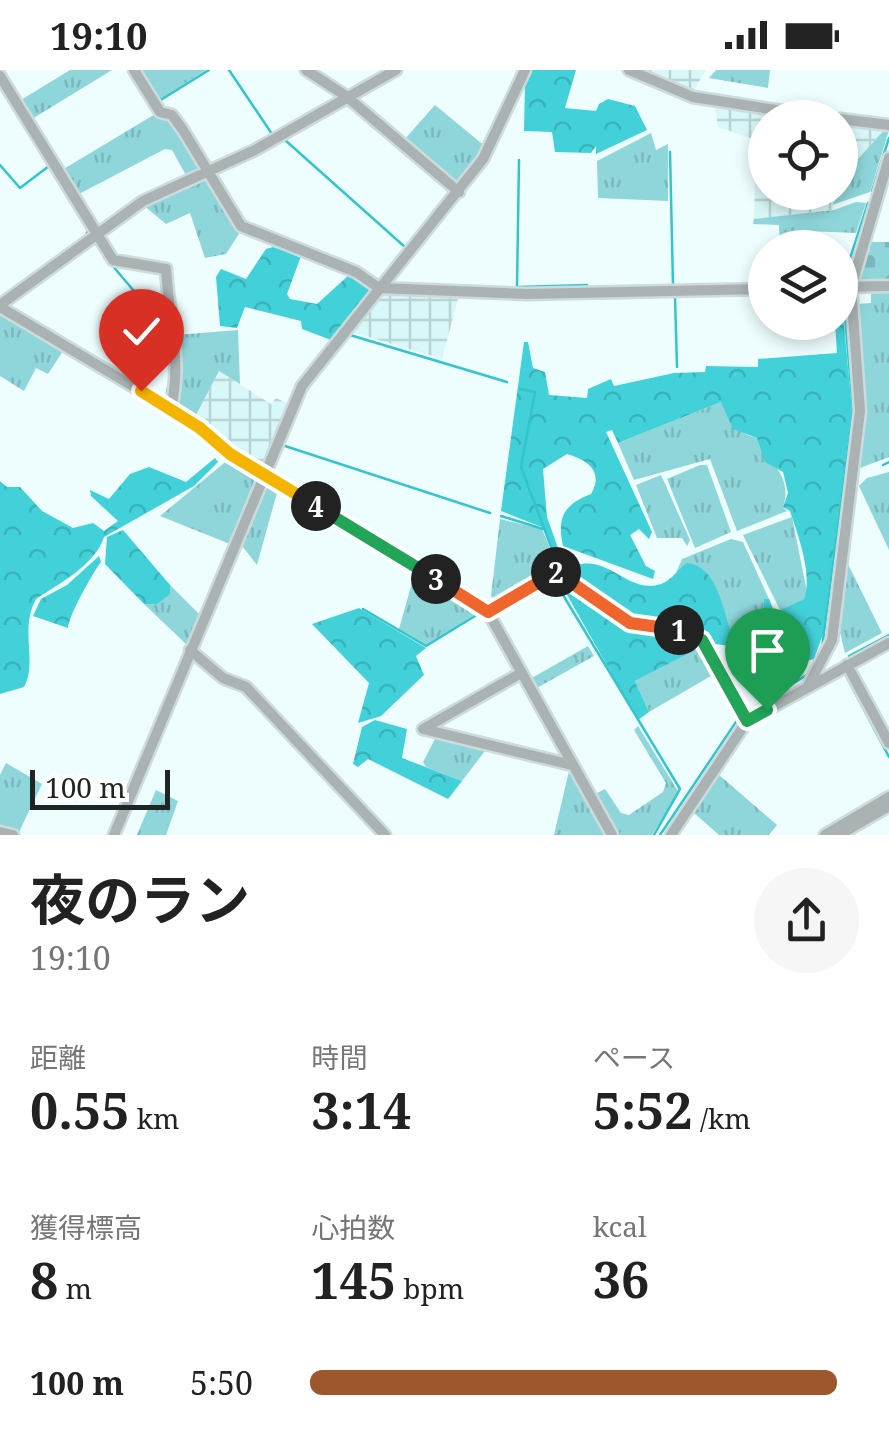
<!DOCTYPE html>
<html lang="ja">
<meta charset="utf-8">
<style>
body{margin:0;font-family:"Noto Serif","Noto Sans JP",serif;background:#f6f6f6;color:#222;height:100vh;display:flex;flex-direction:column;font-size:38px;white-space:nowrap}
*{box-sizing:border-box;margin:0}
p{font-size:32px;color:#767676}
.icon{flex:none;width:55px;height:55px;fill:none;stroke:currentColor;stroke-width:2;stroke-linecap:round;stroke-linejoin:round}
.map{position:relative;height:765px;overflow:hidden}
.panel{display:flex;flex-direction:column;background:#fff;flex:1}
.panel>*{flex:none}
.buttons{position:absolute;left:748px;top:30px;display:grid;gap:20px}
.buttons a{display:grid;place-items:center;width:110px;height:110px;border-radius:50%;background:#fff;box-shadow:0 5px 15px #0003;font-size:50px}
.scale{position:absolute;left:30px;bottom:25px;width:140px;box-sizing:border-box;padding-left:10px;border:5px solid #1d2525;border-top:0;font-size:28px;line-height:35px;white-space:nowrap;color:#1d2525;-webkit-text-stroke:8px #fff;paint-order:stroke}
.pin{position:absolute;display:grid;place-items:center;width:85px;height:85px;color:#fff;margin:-102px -42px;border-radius:50% 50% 50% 0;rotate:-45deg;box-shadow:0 0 10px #0007}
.pin .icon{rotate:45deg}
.km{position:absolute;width:50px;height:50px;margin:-25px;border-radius:50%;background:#222;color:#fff;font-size:28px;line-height:50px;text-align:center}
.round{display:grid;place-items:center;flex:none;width:105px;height:105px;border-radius:52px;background:#f6f6f6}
.headline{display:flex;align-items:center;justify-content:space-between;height:170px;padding:0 30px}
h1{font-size:55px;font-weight:700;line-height:75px}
.figures{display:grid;grid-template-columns:repeat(3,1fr);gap:15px;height:170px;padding:10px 30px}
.figures div{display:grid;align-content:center}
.figures b{font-size:50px;font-weight:700}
.figures small{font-size:28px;font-weight:400}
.figures p{font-size:28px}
ul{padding:0 30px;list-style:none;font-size:32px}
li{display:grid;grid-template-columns:160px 120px 1fr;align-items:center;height:75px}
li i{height:25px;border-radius:12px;background:#9d572d}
.status{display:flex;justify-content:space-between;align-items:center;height:70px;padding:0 50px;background:#fff;direction:ltr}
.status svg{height:28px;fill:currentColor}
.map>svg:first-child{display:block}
.industrial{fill:url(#industrial-grid)}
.grass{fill:url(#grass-tufts)}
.forest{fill:url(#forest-crowns)}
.cemetery{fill:url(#cemetery-stones)}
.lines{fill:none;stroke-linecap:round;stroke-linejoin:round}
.stream{stroke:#32c5cc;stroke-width:2.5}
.minor-casing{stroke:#cddbdc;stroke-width:15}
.minor{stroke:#aab2b3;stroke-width:10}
.split-1-casing{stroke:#fff;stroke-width:20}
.split-2-casing{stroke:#fff;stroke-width:20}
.split-3-casing{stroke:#fff;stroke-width:20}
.split-4-casing{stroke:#fff;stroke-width:20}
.split-5-casing{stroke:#fff;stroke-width:20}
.split-6-casing{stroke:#fff;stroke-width:20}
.split-1{stroke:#22a559;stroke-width:12}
.split-2{stroke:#f0652b;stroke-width:12}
.split-3{stroke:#f0652b;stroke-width:12}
.split-4{stroke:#22a559;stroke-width:12}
.split-5{stroke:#f5b400;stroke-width:12}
.split-6{stroke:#f5b400;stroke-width:12}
</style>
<div class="status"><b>19:10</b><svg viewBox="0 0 49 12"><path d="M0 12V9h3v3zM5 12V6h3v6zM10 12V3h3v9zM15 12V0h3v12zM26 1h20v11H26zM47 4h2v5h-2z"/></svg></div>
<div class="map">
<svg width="889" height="765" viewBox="0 0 889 765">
<defs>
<pattern id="industrial-grid" width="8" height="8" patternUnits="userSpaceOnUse" patternTransform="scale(2.5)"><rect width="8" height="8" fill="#d8f7f8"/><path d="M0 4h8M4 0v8" fill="none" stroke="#b9d4d4"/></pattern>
<pattern id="grass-tufts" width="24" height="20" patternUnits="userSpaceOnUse" patternTransform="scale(2.5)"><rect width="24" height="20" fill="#8fd6da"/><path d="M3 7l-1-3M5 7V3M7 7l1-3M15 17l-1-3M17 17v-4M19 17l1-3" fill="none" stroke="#7bb8bb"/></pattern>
<pattern id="forest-crowns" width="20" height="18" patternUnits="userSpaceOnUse" patternTransform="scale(2.5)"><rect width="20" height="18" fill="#42d1d8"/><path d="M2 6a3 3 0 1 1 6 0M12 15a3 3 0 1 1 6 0" fill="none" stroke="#39b3b9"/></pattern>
<pattern id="cemetery-stones" width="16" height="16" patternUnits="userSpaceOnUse" patternTransform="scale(2.5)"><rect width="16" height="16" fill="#8fd6da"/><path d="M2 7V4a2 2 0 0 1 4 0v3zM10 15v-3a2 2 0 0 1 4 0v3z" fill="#7bb8bb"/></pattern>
</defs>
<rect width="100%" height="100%" fill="#eefeff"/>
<path class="industrial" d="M635 0H706L692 23Z
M714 33 781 43 779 47 765 48V73L718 57Z
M840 52 885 59 840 110Z
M765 87V122L838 123 832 134 834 140 754 149 755 106Z
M382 221 459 225 442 289 349 261Z
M219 301 271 334 276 328 289 334 263 395 195 347Z"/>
<path class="grass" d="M70 0H112L32 49 21 30Z
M141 0H206L159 30Z
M716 0H770L768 18 709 8Z
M435 35 486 77 460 117 404 70Z
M157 43 172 49 202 101 187 107 172 80 165 79 77 125 62 100Z
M885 59 889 60 870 122 832 135 840 122V109Z
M651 63 656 80 668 74V131L598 128 597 91Z
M204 109 242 159 226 184 205 188 190 143 166 154 143 135Z
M856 132 866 133 856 163 805 161 804 177H780L779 155 753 154 754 149 834 140Z
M871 220H889V387L860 398 865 334 856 234 871 233Z
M0 245 63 281 48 304 36 298 24 321 0 306Z
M238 260 240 314 219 301 195 347 177 336 183 301 176 265Z
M721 332C733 350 733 362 757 368 770 394 793 406 783 437L787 441 737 461 710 389 634 410 618 373Z
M229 389 256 406 230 474 160 446Z
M700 395H707L731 462 695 478 667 409Z
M889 402V480L859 416 867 408Z
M661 405 690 470 687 476 682 468H657L636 415Z
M267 412 278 419 257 495 239 472Z
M792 447 807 522 804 529 781 542 743 465Z
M500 449 542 459 555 490 550 500 496 532 491 526Z
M731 469 743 472 769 529H764L763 558 748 565 730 559 676 503 682 489Z
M848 494 882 563 845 583 840 562Z
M415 502 476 544 426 575 399 559Z
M170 515 201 546 188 576 144 534 170 524Z
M588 576 594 586 535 619 530 609Z
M698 578 716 603 649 642 635 611Z
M638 656 679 723 652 765H618L595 724 605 719 621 743 629 745 663 722 666 713 634 660Z
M436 667 488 677 462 711 426 697 423 692Z
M6 693 42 714 18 764 0 759V705Z
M569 701 605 765H554Z
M718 704 777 755 769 765H719L693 742Z
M156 720 178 731 166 765H137Z"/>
<path class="forest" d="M530 0H576L565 38 596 41 599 34 608 29 635 36 647 60 596 84V76L591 83 555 82 552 62 524 61 525 14Z
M273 177 301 186 287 224 290 229 317 234 349 205 371 217 373 221 331 270 302 259 301 251 245 237 237 258 220 256 216 207 221 199 246 209 266 179Z
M841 222 852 341 823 564 814 589 797 593 784 569 729 576 709 573 694 559 632 550 562 501C607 475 624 526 661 514 672 510 678 499 687 493 716 496 722 535 730 559L748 565 763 558 764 529H769L775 543 804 529C813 505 798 465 790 441L783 437 788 423 783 402 765 392 757 368 733 359 721 332 618 373 612 360 606 362 652 462 649 469 639 459 630 465 646 496 655 501 653 509 563 476C557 448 563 435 591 424 604 402 588 390 567 384L543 399 547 447 563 492 552 499 557 490 544 458 501 441 524 272H528L533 298 545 302 549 325 587 328 588 319 611 309 614 316 674 303 705 302 706 296 758 297V289L837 283 835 253 840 252Z
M215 388 218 392 194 416 104 467C95 495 60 513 36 529 19 560 38 592 24 617L0 624V411L7 417H20L42 441 73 458 93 453 104 461 118 451 91 426 90 420 109 429 130 404 149 397 186 412Z
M123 460 170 515V524L157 534H144L105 494 107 467Z
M99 486 101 492C93 502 68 547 68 558L33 546 41 529 67 515Z
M558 509 629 556 694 567 699 578 635 611 649 642 638 650Z
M359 538 426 578 416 586 424 605 381 646 358 653 369 613 312 554Z
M375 650 407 659 402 688 462 711 448 729 368 689 358 697 353 694 362 657Z"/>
<path class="cemetery" d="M870 172H889V213L858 211Z"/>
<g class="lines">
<path class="stream" d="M229 0 272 64
M159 31 209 0
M285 70 405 177
M670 82 673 215
M0 95 20 118 49 96 88 160 86 166 0 228
M872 121 889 68
M95 172C120 211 161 240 170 286
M844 207 868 133
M757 214H765
M680 216 746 214
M517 217 519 90
M519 217 587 215
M601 217 666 216
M675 226 677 297
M350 265 507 312
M520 319 535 322 521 397 556 490 550 496
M167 322 170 309
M282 375 490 443
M883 395 889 392
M501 446 543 459
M554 510 680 719 654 765
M363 539 426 576 475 546
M505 539 549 513
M822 578 853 341 843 222
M849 586 889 565
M845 604 889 687
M748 641 810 603
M660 765 738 649"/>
<g class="minor-casing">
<path id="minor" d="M134 0 160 42 172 45 183 60 241 156 356 202 379 218 526 224 765 219
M306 0 346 26 459 122
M629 0 693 27 828 48
M0 6 113 190 166 199C169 250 182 289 171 339
M840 49 889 55
M840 217 889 216
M0 235 143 131 255 80 396 0
M0 237 171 339 230 384 488 542 612 765
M488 542 554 501 630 553 695 564 747 651
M190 580 223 608 246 617 385 765
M847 595 889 673
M808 616 832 570 860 341 851 217 889 88
M423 659 572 695
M423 659 521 603
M0 762 13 765
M114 765 302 316 483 89 525 0
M671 765 747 651 889 573
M825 765 889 727
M839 765 889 736"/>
</g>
<use href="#minor" class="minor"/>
</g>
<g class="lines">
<g class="split-1-casing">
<path id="split-1" d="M679 560 702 570 747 651 767 640"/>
</g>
<g class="split-2-casing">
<path id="split-2" d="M556 502 630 553 679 560"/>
</g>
<g class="split-3-casing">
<path id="split-3" d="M436 509 488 542 556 502"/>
</g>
<g class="split-4-casing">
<path id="split-4" d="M316 436 436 509"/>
</g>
<g class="split-5-casing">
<path id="split-5" d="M200 358 230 384 316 436"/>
</g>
<g class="split-6-casing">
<path id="split-6" d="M141 321 200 358"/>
</g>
<use href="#split-1" class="split-1"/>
<use href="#split-2" class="split-2"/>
<use href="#split-3" class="split-3"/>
<use href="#split-4" class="split-4"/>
<use href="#split-5" class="split-5"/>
<use href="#split-6" class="split-6"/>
</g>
</svg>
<div class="buttons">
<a><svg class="icon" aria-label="locate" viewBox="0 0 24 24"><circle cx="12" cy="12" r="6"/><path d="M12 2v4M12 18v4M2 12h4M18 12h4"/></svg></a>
<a><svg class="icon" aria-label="layers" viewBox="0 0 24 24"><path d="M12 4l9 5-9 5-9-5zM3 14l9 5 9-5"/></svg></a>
</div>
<div class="scale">100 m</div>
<div class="pin" style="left:767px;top:640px;background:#1e9e55"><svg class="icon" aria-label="arrive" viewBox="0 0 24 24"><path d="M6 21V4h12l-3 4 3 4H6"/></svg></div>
<div class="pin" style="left:141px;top:321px;background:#d93025"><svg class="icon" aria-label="check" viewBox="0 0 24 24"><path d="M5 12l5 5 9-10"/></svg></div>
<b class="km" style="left:679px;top:560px">1</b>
<b class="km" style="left:556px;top:502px">2</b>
<b class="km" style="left:436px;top:509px">3</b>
<b class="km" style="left:316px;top:436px">4</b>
</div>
<section class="panel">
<div class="headline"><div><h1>夜のラン</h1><p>19:10</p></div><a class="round"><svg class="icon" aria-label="share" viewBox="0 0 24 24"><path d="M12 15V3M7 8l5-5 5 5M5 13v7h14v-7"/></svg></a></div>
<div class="figures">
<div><p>距離</p><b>0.55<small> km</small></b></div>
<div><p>時間</p><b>3:14</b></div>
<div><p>ペース</p><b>5:52<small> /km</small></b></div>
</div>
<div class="figures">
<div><p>獲得標高</p><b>8<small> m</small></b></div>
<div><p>心拍数</p><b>145<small> bpm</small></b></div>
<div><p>kcal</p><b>36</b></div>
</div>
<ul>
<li><b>100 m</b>5:50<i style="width:96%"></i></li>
</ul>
</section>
